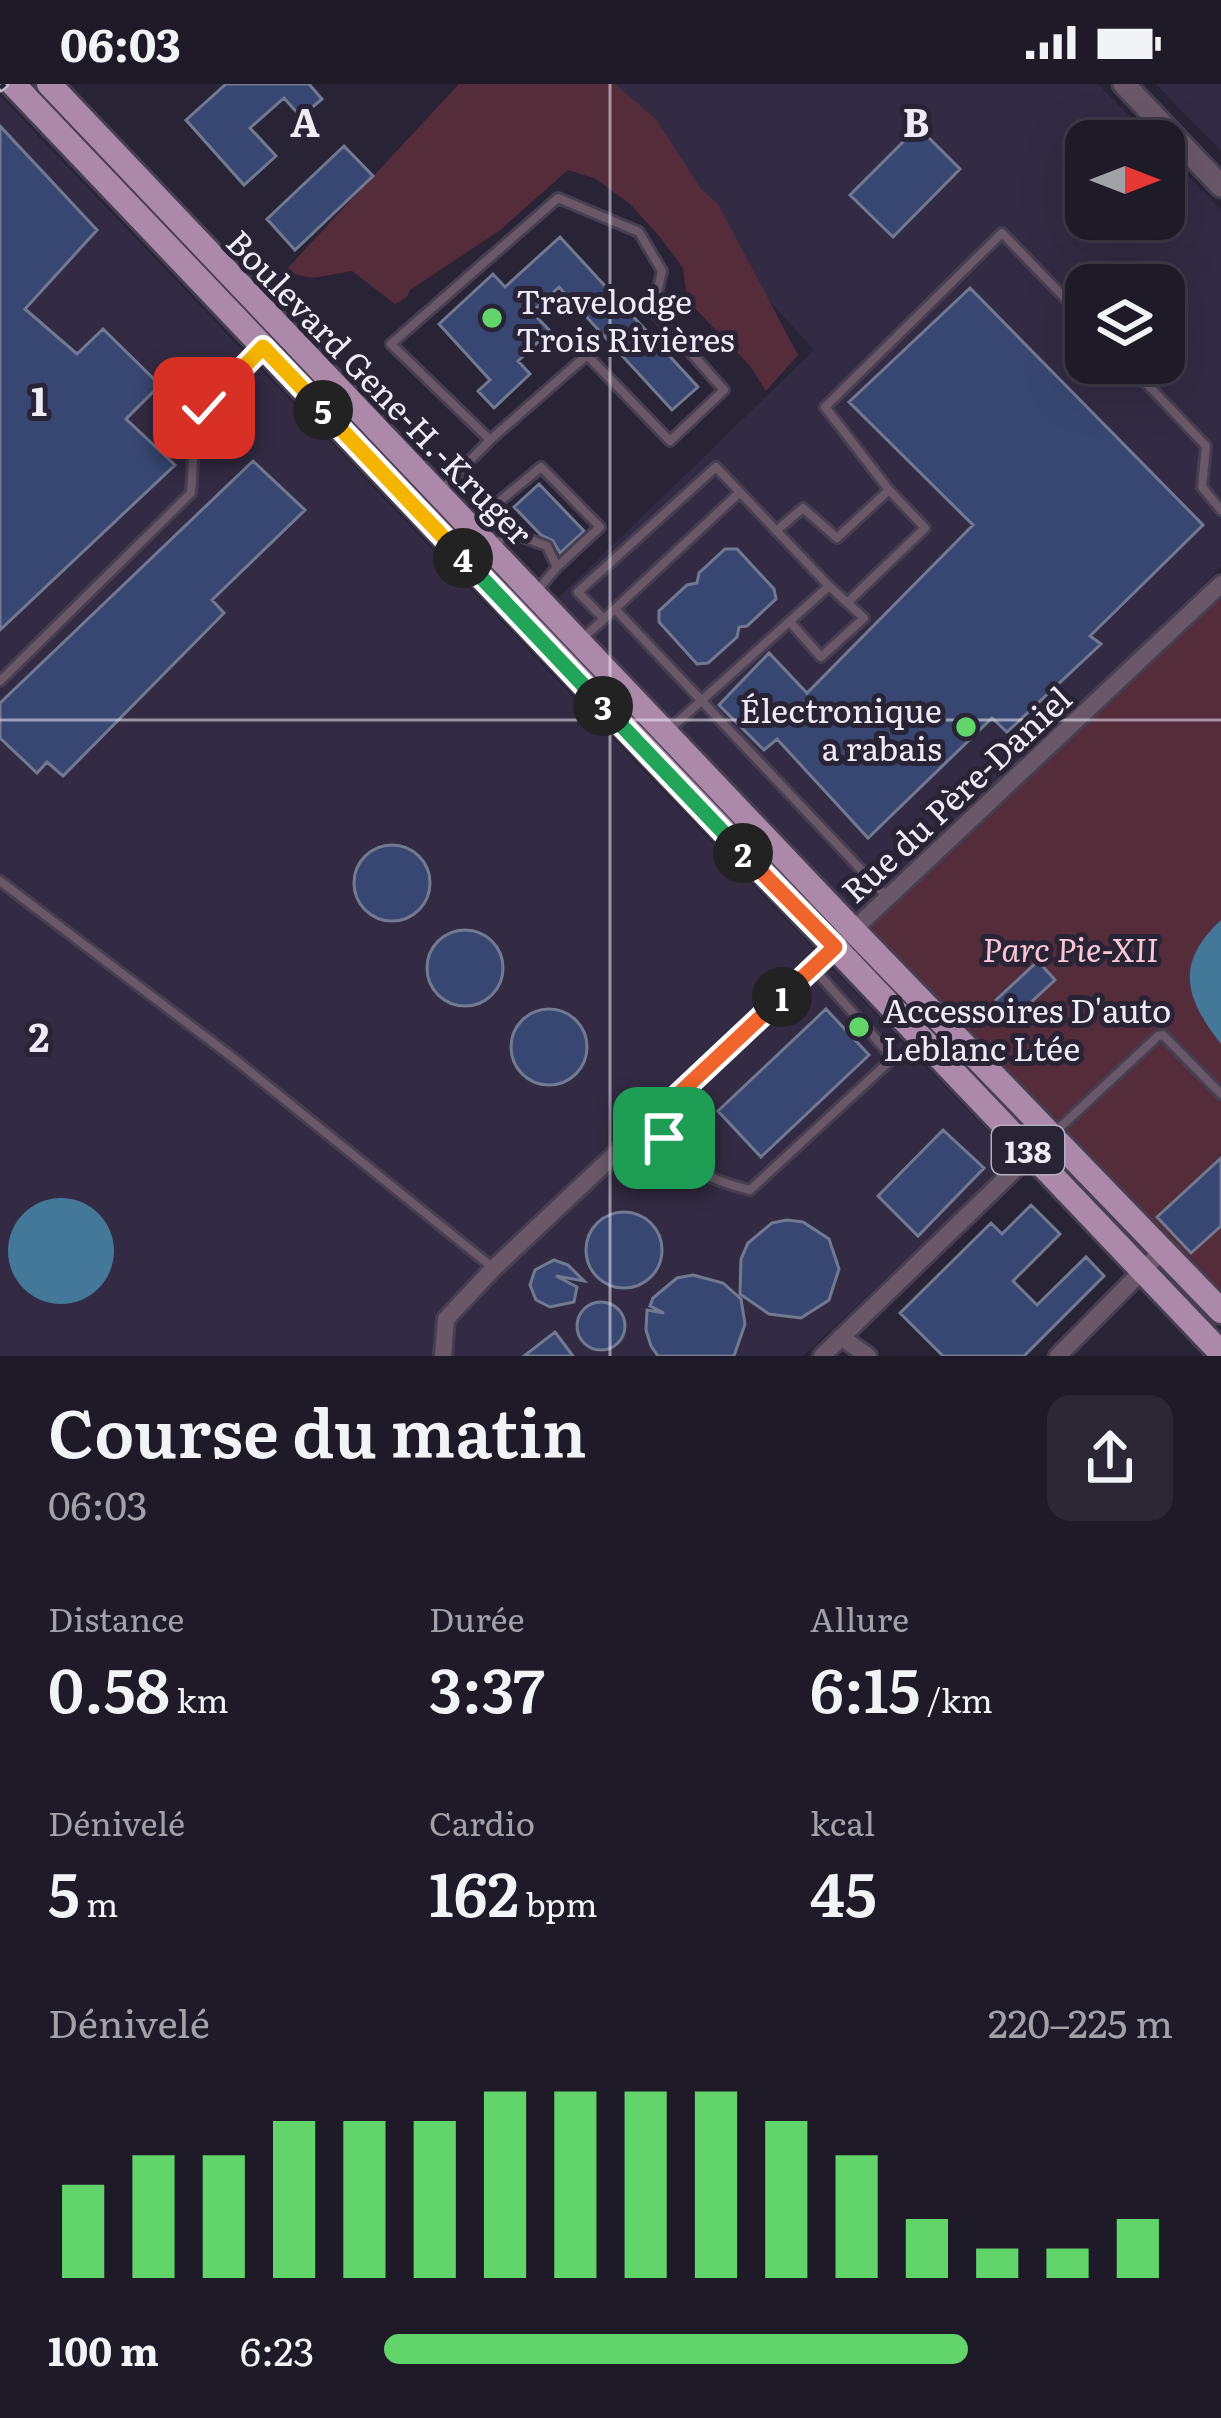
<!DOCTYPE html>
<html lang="fr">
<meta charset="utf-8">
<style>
body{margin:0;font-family:Literata,serif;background:#2c2734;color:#f1f3f6;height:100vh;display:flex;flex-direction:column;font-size:45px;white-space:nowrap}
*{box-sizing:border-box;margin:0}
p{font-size:39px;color:#a1a1a8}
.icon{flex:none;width:66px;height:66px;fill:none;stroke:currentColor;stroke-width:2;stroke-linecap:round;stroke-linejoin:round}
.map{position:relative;height:1272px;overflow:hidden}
.details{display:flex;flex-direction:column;background:#1f1a28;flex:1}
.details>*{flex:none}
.needle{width:78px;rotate:90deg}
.controls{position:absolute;left:1065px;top:36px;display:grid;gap:24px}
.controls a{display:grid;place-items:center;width:120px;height:120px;border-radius:24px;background:#1f1a28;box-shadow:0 12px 48px #0002,0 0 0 3px #3c3845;font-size:60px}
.pin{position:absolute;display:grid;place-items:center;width:102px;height:102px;color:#fff;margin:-51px;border-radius:24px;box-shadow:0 6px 18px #0006}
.km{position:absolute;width:60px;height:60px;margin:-30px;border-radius:50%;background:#222;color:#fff;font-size:33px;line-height:60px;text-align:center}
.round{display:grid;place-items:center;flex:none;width:126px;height:126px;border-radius:24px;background:#2c2734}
.overview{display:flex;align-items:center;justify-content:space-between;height:204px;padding:0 48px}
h1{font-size:66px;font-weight:600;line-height:90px}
.metrics{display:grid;grid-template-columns:repeat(3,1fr);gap:18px;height:204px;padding:12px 48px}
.metrics div{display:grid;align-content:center}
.metrics b{font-size:60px;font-weight:600}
.metrics small{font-size:33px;font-weight:400}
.metrics p{font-size:33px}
.chart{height:336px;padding:24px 48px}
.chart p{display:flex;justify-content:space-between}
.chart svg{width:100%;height:216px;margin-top:12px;stroke:#61d46a;stroke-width:6}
ul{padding:0 48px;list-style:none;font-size:39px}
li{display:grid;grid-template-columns:192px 144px 1fr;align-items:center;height:90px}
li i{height:30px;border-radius:15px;background:#61d46a}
.status{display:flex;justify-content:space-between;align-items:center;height:84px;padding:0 60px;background:#1f1a28;direction:ltr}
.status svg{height:33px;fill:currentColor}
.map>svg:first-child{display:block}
.built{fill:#332b43;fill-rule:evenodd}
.green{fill:#552c39}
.water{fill:#447898}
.building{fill:#384772;stroke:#717a90;stroke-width:3}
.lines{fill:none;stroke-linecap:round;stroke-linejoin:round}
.service-casing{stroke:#453f51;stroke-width:14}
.minor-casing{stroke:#453f51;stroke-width:22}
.tertiary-casing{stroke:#453f51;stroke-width:27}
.primary-casing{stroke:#453f51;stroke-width:30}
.service{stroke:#6a5868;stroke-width:8}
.minor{stroke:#6a5868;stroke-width:16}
.tertiary{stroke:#6a5868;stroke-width:21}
.primary{stroke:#ac88a9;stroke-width:24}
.rail-casing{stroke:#c1bdcb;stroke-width:9}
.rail{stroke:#292336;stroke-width:4.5;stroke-dasharray:14;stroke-linecap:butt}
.split-1-casing{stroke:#fff;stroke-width:24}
.split-2-casing{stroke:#fff;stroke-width:24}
.split-3-casing{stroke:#fff;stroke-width:24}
.split-4-casing{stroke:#fff;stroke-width:24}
.split-5-casing{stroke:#fff;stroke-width:24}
.split-6-casing{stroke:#fff;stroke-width:24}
.split-1{stroke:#f0652b;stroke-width:15}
.split-2{stroke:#f0652b;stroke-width:15}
.split-3{stroke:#22a559;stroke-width:15}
.split-4{stroke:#22a559;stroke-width:15}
.split-5{stroke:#f5b400;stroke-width:15}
.split-6{stroke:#f5b400;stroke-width:15}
.grid{fill:none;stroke:#eeebf7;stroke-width:3;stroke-opacity:0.55}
.poi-dot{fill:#61d46a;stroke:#292336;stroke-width:4.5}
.labels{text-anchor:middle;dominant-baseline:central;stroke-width:10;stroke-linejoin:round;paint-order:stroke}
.shield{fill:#292336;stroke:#b3afbd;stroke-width:3}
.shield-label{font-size:30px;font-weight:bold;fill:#eeebf7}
.poi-label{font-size:33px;fill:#eeebf7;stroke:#292336;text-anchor:start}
.street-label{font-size:33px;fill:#eeebf7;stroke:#292336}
.park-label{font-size:33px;font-style:italic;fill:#fbc6d4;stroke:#292336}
.grid-label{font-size:39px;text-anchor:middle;font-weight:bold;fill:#eeebf7;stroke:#292336;stroke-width:10;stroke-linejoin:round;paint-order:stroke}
</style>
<div class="status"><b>06:03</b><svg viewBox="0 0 49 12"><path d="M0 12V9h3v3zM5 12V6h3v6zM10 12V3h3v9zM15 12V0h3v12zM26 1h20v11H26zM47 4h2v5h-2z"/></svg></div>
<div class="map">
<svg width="1221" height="1272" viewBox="0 0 1221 1272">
<rect width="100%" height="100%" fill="#292336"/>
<path class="built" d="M573 0H1098L1154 57H1086V135H1164V67L1221 126V483L852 845 550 522 814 266ZM1086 201H1164V279H1086Z
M1156 0H1221V67Z
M0 12 1013 1074 803 1272H0Z"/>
<path class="green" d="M459 0H615L656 35 701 105 718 120 798 271 766 307 750 282 687 216 683 184 660 153 630 120 596 95 568 86 499 147 410 206 407 213 395 220 352 187 313 194 284 188Z
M1221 509V1222L858 856Z"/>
<path class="water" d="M1221 836V960C1184 913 1175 879 1221 836Z
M8 1167a53 53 0 1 1 106 0a53 53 0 1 1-106 0Z"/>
<path class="building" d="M226 0H309L322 15 301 33 284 14 250 44 276 72 244 101 186 36Z
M0 42 97 146 25 225 77 270 103 245 160 301 126 335 175 381 0 546Z
M918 43 960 85 893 153 850 111Z
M344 62 373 92 295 166 267 135Z
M560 153 698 303 672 326 559 203 532 228 550 247 518 277 530 290 494 324 478 307 490 296 439 240 493 190 505 203Z
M970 204 1203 441 1090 552 1101 560 1007 648 992 634 868 754 777 655 764 666 719 621 769 569 807 609 973 441 849 318Z
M253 377 305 426 212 516 224 529 63 692 47 678 37 689 0 654V619Z
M539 400 584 447 560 469 553 457 541 451 514 423Z
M725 465H737L774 505 776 515 747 542 739 543 737 553 708 579 697 580 659 538V527L687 501 697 499 699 489Z
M354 799a38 38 0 1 1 76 0a38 38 0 1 1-76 0Z
M427 884a38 38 0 1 1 76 0a38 38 0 1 1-76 0Z
M1038 877 1055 896 1014 934 996 916Z
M826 925 869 971 761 1073 718 1027Z
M511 963a38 38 0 1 1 76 0a38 38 0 1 1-76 0Z
M943 1046 984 1084 918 1152 878 1112Z
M1221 1074V1142L1191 1169 1157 1133Z
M1031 1121 1060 1150 1013 1197 1037 1221 1086 1173 1104 1192 1024 1272H943L900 1229 991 1139 1002 1150Z
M586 1166a38 38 0 1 1 76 0a38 38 0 1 1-76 0Z
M787 1136 803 1138 829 1155 839 1185 829 1216 801 1234 769 1230 740 1210 741 1175 748 1159 772 1139Z
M554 1176 568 1181 584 1197 556 1192 577 1203 574 1218 550 1223 536 1216 530 1201 535 1186Z
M693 1191 723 1199 741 1215 745 1240 734 1272H658L651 1262 646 1246 647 1226 664 1229 650 1222 653 1214 677 1194Z
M577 1242a24 24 0 1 1 48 0a24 24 0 1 1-48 0Z
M555 1248 573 1272H524Z"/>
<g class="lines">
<g class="service-casing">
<path id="service" d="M1127 279 1206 362 1202 403 1221 426
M441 406 490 356 587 271 670 357 724 306 653 226 662 187 639 148 558 114 391 260 490 356
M776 447 803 424 837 454 889 406
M514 450 495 421 541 383 600 443 557 483
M495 459 514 450 547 462 557 483 537 507
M848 518 925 444 889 406 825 323 1002 149 1086 236
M615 525 886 812
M604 535 739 409
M790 538 821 573 864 534 829 502
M584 553 604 535 578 508 716 383 829 502 671 644
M0 597 191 409 195 343 204 324 260 266
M0 797 232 973 492 1183
M814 885 893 974 907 973 923 961
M650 1037C686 1079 695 1093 750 1106L893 974
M1053 1050 1158 952 1163 951 1221 1010"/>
</g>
<g class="minor-casing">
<path id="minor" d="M841 1253 868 1272
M443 1272 446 1235 494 1184 1221 500
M822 1272 1038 1063
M1058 1272 1162 1167"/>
</g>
<g class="tertiary-casing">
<path id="tertiary" d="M1124 0 1221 102"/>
</g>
<g class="primary-casing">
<path id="primary" d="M13 0 1221 1269
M49 0 853 846 1221 1227"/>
</g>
<use href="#service" class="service"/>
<use href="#minor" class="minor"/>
<use href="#tertiary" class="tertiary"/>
<use href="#primary" class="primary"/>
<g class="rail-casing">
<path id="rail" d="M0 4 5 0"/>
</g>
<use href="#rail" class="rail"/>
</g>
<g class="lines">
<g class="split-1-casing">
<path id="split-1" d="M664 1054 650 1037 782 913"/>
</g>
<g class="split-2-casing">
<path id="split-2" d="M743 769 835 863 782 913"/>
</g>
<g class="split-3-casing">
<path id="split-3" d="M603 622 743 769"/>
</g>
<g class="split-4-casing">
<path id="split-4" d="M463 474 603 622"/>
</g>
<g class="split-5-casing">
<path id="split-5" d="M323 326 463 474"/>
</g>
<g class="split-6-casing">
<path id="split-6" d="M204 324 263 263 323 326"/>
</g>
<use href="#split-1" class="split-1"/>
<use href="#split-2" class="split-2"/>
<use href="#split-3" class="split-3"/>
<use href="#split-4" class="split-4"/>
<use href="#split-5" class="split-5"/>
<use href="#split-6" class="split-6"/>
</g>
<path class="grid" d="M610 0V1272M0 636H1221"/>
<g class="poi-dot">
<circle cx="492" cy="234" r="12"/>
<circle cx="966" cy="643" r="12"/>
<circle cx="859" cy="943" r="12"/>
</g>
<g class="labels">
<rect class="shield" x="992" y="1042" width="72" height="48" rx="9"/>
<g class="shield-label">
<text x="1028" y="1066">138</text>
</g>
<g class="poi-label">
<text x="516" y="215">Travelodge<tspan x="516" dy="38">Trois Rivières</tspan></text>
<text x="942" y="624" text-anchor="end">Électronique<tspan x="942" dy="38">a rabais</tspan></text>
<text x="883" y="924">Accessoires D'auto<tspan x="883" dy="38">Leblanc Ltée</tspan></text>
</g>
<g class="street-label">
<text transform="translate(381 302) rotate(46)">Boulevard Gene-H.-Kruger</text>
<text transform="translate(955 709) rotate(-43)">Rue du Père-Daniel</text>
</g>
<g class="park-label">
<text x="1070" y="863">Parc Pie-XII</text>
</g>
</g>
<g class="grid-label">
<text x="305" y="53">A</text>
<text x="916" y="53">B</text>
<text x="39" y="332">1</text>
<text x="39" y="968">2</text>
</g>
</svg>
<div class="controls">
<a><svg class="needle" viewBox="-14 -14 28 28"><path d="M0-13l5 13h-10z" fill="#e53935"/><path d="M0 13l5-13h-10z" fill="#a1a1a8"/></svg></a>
<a><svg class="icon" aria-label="layers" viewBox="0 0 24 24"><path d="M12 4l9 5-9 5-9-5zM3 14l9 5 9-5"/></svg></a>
</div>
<div class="pin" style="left:664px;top:1054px;background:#1e9e55"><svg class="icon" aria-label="arrive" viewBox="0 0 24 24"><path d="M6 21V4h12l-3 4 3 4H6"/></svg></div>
<div class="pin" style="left:204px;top:324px;background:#d93025"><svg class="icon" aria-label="check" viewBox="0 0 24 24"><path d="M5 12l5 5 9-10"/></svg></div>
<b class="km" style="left:782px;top:913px">1</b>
<b class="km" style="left:743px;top:769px">2</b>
<b class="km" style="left:603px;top:622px">3</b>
<b class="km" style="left:463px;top:474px">4</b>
<b class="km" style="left:323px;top:326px">5</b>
</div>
<section class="details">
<div class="overview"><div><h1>Course du matin</h1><p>06:03</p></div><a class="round"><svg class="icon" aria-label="share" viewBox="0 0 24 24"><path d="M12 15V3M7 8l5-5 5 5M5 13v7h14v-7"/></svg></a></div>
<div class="metrics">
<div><p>Distance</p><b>0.58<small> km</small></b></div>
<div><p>Durée</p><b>3:37</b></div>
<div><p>Allure</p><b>6:15<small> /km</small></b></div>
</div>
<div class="metrics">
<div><p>Dénivelé</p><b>5<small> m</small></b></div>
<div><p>Cardio</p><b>162<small> bpm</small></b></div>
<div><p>kcal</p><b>45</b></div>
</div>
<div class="chart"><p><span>Dénivelé</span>220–225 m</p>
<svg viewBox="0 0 160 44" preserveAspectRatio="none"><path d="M5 44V25M15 44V19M25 44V19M35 44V12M45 44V12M55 44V12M65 44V6M75 44V6M85 44V6M95 44V6M105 44V12M115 44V19M125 44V32M135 44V38M145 44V38M155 44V32"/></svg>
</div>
<ul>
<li><b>100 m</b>6:23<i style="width:74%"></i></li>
</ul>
</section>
